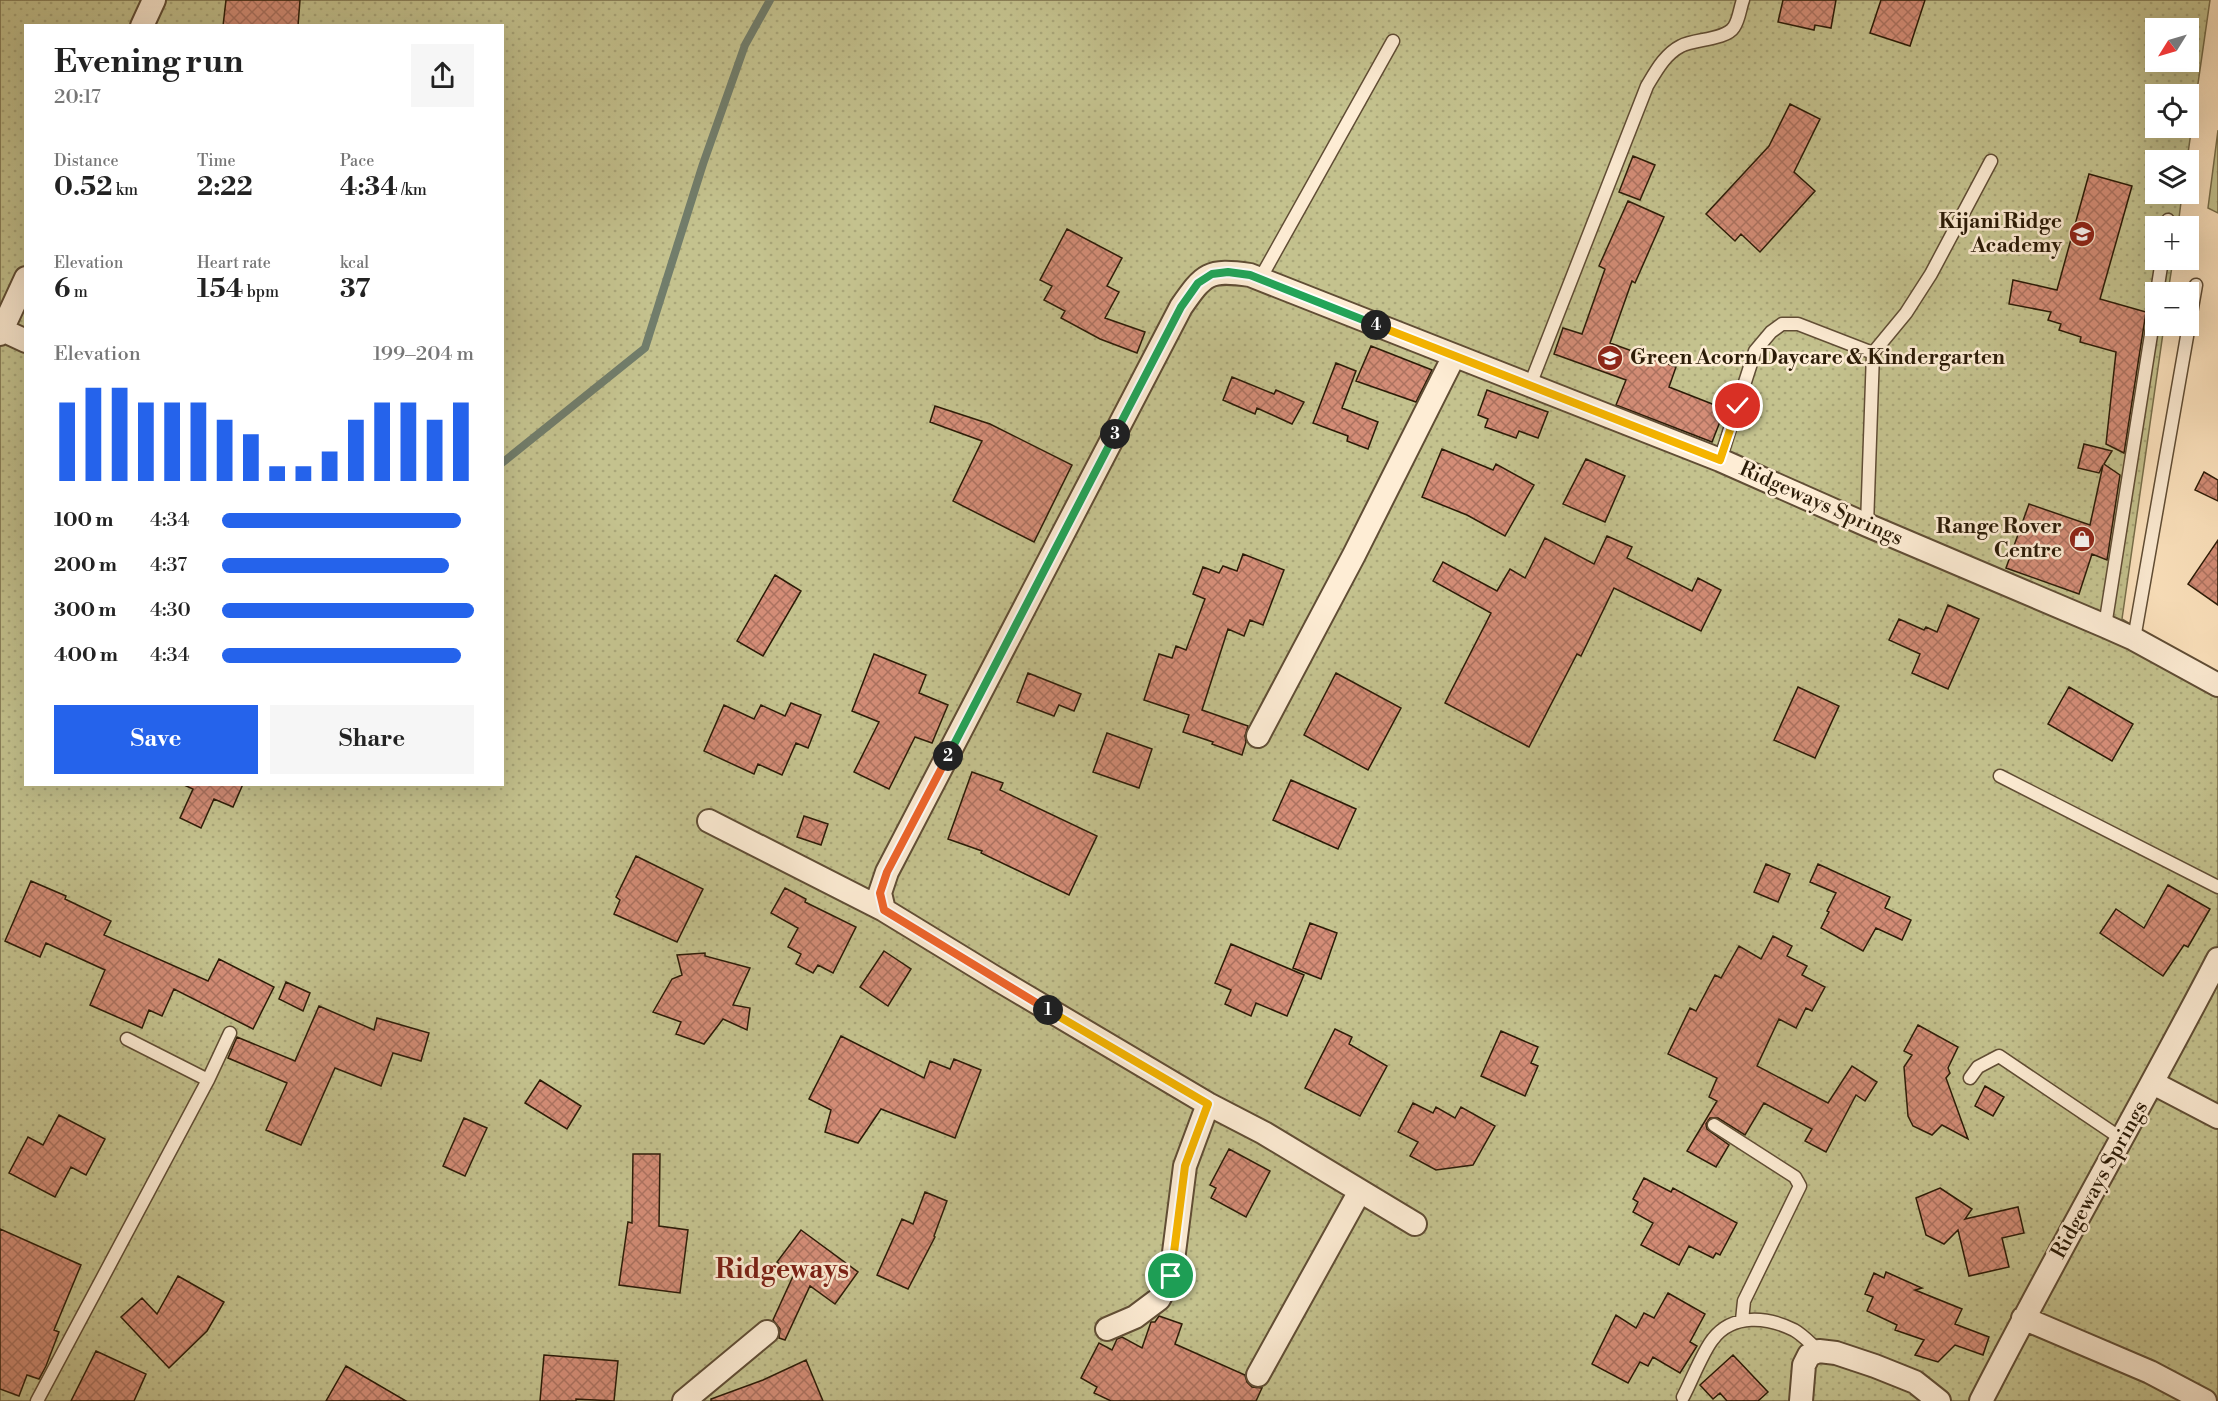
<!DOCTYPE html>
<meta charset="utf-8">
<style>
body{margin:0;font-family:"Libre Bodoni",serif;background:#f6f6f6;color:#222;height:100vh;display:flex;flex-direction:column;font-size:22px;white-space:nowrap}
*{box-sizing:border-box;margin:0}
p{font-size:20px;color:#767676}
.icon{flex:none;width:33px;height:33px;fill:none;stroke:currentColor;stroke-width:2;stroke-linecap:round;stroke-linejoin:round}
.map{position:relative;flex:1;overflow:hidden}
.sheet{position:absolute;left:24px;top:24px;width:480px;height:762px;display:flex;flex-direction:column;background:#fff;border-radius:0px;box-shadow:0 6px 24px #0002}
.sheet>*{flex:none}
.needle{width:39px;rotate:233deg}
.controls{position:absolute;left:2145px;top:18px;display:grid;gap:12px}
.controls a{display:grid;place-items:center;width:54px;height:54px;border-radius:0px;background:#fff;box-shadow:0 6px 24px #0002;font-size:30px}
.pin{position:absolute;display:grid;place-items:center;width:51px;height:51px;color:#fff;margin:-26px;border:3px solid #fff;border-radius:50%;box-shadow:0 2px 6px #0007}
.km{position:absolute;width:30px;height:30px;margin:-15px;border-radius:50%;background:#222;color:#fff;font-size:16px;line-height:30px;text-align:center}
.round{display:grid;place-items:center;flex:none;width:63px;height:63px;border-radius:0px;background:#f6f6f6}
.head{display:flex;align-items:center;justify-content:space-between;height:102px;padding:0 30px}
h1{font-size:33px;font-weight:800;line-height:45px}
.figures{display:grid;grid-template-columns:repeat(3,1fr);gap:9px;height:102px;padding:6px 30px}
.figures div{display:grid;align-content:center}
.figures b{font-size:26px;font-weight:800}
.figures small{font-size:16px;font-weight:400}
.figures p{font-size:16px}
.chart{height:168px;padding:12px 30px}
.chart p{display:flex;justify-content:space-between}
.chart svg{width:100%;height:108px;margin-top:6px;stroke:#2563eb;stroke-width:6}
.button{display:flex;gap:12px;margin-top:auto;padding:12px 30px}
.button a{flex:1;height:69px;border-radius:0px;background:#2563eb;color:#fff;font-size:24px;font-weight:800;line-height:69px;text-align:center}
.button a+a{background:#f6f6f6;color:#222}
ul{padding:0 30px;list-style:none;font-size:20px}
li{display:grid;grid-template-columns:96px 72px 1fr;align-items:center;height:45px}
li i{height:15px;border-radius:8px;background:#2563eb}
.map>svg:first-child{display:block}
.grass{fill:url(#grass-tufts);stroke:#786e4a;stroke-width:1.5}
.garden{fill:url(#garden-dots);stroke:#786e4a;stroke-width:1.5;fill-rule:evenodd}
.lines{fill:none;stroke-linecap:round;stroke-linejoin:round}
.stream{stroke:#717d6b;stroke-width:8}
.building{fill:url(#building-cross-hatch);stroke:#2b1b07;stroke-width:1.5}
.lane-casing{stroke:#604d35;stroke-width:15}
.street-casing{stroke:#604d35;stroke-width:26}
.lane{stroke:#feedd5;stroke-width:12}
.street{stroke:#feedd5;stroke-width:22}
.split-1-casing{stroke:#fff;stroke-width:12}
.split-2-casing{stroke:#fff;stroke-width:12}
.split-3-casing{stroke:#fff;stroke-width:12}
.split-4-casing{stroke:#fff;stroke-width:12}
.split-5-casing{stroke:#fff;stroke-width:12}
.split-1{stroke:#f5b400;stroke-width:8}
.split-2{stroke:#f0652b;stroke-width:8}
.split-3{stroke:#22a559;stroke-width:8}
.split-4{stroke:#22a559;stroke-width:8}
.split-5{stroke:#f5b400;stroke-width:8}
.labels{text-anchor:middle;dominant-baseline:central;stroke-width:5;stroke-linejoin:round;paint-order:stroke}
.poi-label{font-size:21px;font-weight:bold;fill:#2b1b07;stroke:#feedd5;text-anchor:end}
.street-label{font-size:21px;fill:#2b1b07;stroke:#feedd5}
.district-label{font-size:27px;font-weight:bold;fill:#7a1f14;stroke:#feedd5}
</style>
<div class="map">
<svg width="2218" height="1401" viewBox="0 0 2218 1401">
<defs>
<pattern id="grass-tufts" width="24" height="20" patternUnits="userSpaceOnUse" patternTransform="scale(1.5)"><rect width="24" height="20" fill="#c4c28e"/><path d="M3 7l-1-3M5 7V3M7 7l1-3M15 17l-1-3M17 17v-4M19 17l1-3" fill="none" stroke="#a9a679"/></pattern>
<pattern id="garden-dots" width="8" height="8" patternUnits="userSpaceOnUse" patternTransform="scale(1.5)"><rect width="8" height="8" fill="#c4c28e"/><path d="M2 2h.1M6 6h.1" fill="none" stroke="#a9a679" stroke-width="1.8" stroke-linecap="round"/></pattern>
<pattern id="building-cross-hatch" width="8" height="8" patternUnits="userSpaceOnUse" patternTransform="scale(1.5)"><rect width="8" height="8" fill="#d48d77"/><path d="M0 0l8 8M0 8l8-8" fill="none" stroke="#ac7260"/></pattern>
</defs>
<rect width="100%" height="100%" fill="#fde3be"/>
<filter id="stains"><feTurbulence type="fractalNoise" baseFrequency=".00333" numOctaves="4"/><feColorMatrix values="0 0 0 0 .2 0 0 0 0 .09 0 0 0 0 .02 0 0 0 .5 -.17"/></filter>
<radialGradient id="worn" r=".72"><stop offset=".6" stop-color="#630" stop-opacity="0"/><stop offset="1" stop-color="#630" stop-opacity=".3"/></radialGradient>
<path class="grass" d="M2218 130V213L2208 208Z"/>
<path class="garden" d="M0 0H2210L2187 160H2156V194H2182L2178 226H2156V260H2173L2168 292H2156V326H2164L2122 619 2218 677V1401H0ZM26 26H502V784H26ZM2156 28H2188V62H2156ZM2156 94H2188V128H2156Z"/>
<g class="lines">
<path class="stream" d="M502 463 645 348 703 164 745 45 770 0"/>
</g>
<path class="building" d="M226 0H300L298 26H223Z
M1783 0H1836L1831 28 1815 25 1814 30 1778 22Z
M1881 0H1925L1910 46 1870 33Z
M1790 104 1820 119 1794 172 1815 191 1760 252 1741 234 1735 241 1706 214 1769 146Z
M1633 156 1655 165 1640 200 1619 192Z
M2089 174 2132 186 2100 299 2146 312 2124 453 2106 444 2116 352 2080 342 2081 337 2059 330 2061 324 2048 320 2051 312 2009 304 2013 280 2057 290Z
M1628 201 1664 217 1635 283 1632 281 1610 343 1676 367 1669 387 1725 409 1712 442 1616 405 1626 380 1554 354 1563 328 1582 334 1605 269 1599 266Z
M1067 229 1122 258 1107 286 1119 292 1105 318 1145 332 1137 353 1100 339 1061 318 1065 311 1044 300 1052 286 1040 280Z
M1371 346 1432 370 1416 402 1356 381Z
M1336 363 1356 371 1342 408 1378 422 1368 449 1347 441 1348 436 1313 423Z
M1232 377 1274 394 1276 390 1304 402 1292 424 1257 408 1255 414 1223 400Z
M1487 390 1548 412 1538 438 1519 431 1516 438 1485 427 1488 419 1478 415Z
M935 406 990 424 1072 465 1034 542 953 501 982 441 930 422Z
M2084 444 2112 451 2104 464 2120 475 2107 560 2092 554 2079 594 2006 568 2029 504 2090 525 2103 465 2099 473 2078 468Z
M1442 449 1493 470 1496 464 1534 485 1505 536 1467 515 1422 497Z
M1586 459 1625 476 1605 522 1563 504Z
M2204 472 2218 480V501L2195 490Z
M1607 536 1632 547 1627 558 1692 591 1698 578 1721 590 1701 631 1614 588 1581 656 1577 654 1529 747 1445 703 1491 613 1433 581 1443 562 1497 591 1510 569 1525 578 1545 538 1594 564Z
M2218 540V605L2188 584Z
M1243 554 1284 570 1263 625 1250 620 1244 636 1228 629 1202 710 1248 726 1245 736 1246 742 1242 755 1212 744 1213 742 1183 732 1189 715 1144 700 1159 654 1172 658 1176 646 1186 650 1205 599 1193 594 1203 567 1219 573 1223 566 1237 571Z
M775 575 801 591 763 656 737 641Z
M1948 605 1979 619 1948 689 1912 673 1920 654 1889 640 1899 619 1924 630 1926 627 1937 632Z
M874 654 926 675 919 693 948 705 932 743 915 737 889 789 854 772 879 722 852 711Z
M1028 673 1081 694 1074 711 1059 705 1054 716 1017 702Z
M1336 673 1401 708 1368 770 1304 735Z
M1798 687 1839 706 1815 758 1774 740Z
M2069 687 2133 724 2112 761 2048 724Z
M791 703 821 715 808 748 796 743 782 775 758 764 754 774 704 751 724 705 754 719 761 705 785 716Z
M1107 733 1152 749 1139 788 1093 772Z
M972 772 1003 783 1000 790 1097 836 1069 895 981 853 982 851 948 839Z
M1291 780 1356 809 1338 849 1273 820Z
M182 784H243L233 807 214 799 201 828 180 818 193 789Z
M804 816 828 824 821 845 797 837Z
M636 856 703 889 677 942 614 914 620 900 616 897Z
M1766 864 1790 874 1778 902 1754 892Z
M1818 864 1890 897 1885 908 1911 920 1902 940 1876 928 1863 951 1821 928 1829 912 1827 911 1836 893 1810 882Z
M31 881 66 896 65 899 111 921 104 935 208 981 219 959 274 987 253 1029 174 989 162 1016 149 1010 142 1028 90 1005 105 970 46 943 40 957 5 941Z
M2168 885 2210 909 2188 947 2184 945 2163 976 2100 933 2116 909 2144 928Z
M785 888 806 899 805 902 856 927 833 973 818 965 813 973 796 964 801 954 788 947 798 928 771 913Z
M1310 923 1337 933 1321 979 1293 968Z
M1773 936 1792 946 1787 956 1807 966 1802 975 1825 987 1812 1011 1806 1008 1796 1028 1779 1019 1757 1066 1828 1103 1852 1066 1877 1082 1865 1101 1856 1095 1826 1152 1805 1141 1812 1129 1764 1103 1745 1135 1718 1118H1710L1706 1124 1707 1129 1729 1145 1716 1167 1687 1151 1717 1101 1709 1097 1717 1078 1668 1054 1690 1008 1696 1011 1715 975 1721 978 1739 946 1761 959Z
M1231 944 1304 975 1287 1016 1256 1003 1251 1016 1225 1004 1231 990 1215 983Z
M884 951 911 969 888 1006 860 987Z
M705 953V956L750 968 733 1005 750 1008 747 1030 723 1019 704 1044 676 1034 681 1022 653 1012 672 979 682 975 677 955Z
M286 982 310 993 303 1011 279 999Z
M319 1006 374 1030 377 1018 429 1033 421 1061 393 1053 381 1086 335 1068 301 1145 266 1130 287 1083 228 1058 237 1037 295 1061Z
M1918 1025 1958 1047 1948 1068 1950 1073 1946 1078 1968 1139 1942 1125 1932 1135 1913 1126 1908 1116 1904 1067 1912 1055 1904 1051Z
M1335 1029 1352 1037 1349 1044 1387 1066 1360 1116 1305 1088Z
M1501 1031 1538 1047 1531 1063 1538 1066 1525 1096 1481 1076Z
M841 1036 924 1078 930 1061 950 1069 954 1059 981 1070 955 1138 881 1109 858 1143 825 1132 831 1110 809 1099Z
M540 1080 581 1106 567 1129 525 1103Z
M1985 1086 2004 1097 1993 1116 1975 1106Z
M1413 1103 1433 1113 1436 1107 1455 1118 1461 1107 1495 1126 1473 1165 1436 1170 1410 1156 1418 1142 1398 1132Z
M59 1115 105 1139 86 1175 71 1167 55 1197 9 1173 28 1137 43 1145Z
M464 1118 487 1128 465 1176 443 1166Z
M1229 1149 1270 1171 1246 1217 1211 1198 1216 1188 1210 1185Z
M633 1154H660L659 1226 688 1230 680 1293 619 1285 628 1222 632 1223Z
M1644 1178 1671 1192 1673 1188 1737 1223 1720 1255 1716 1253 1713 1258 1689 1246 1679 1265 1641 1245 1653 1223 1633 1212 1638 1202 1633 1199Z
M1940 1188 1972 1209 1965 1219 2018 1207 2024 1233 2002 1238 2009 1267 1969 1276 1958 1230 1944 1244 1926 1235 1916 1198Z
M925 1192 947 1201 934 1236 935 1237 908 1289 877 1275 902 1219 913 1224Z
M0 1229 81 1265 54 1330 59 1332 46 1366 39 1379 27 1375 19 1396 0 1389Z
M801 1230 858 1272 835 1304 810 1286 785 1340 779 1338 780 1329 773 1320 794 1274 777 1262Z
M1886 1272 1922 1288 1915 1290 1962 1309 1955 1324 1989 1337 1983 1355 1955 1345 1938 1362 1915 1355 1924 1340 1895 1330 1897 1325 1867 1311 1873 1297 1865 1294 1874 1273 1884 1278Z
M178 1276 224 1302 207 1331 169 1368 121 1317 142 1298 157 1314Z
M1668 1293 1705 1314 1690 1342 1697 1346 1680 1373 1653 1357 1648 1366 1640 1362 1628 1383 1592 1364 1616 1315 1636 1328 1644 1313 1654 1318Z
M1159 1316 1182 1324 1175 1344 1245 1375 1247 1382 1252 1387 1262 1388 1256 1401H1111L1094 1393 1097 1387 1081 1378 1099 1343 1112 1350 1117 1339 1122 1337 1142 1348 1151 1322H1155Z
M96 1351 146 1374 134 1401H71Z
M544 1355 618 1361 614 1401 576 1399V1401H540Z
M1733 1355 1768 1392 1758 1401H1727L1720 1393 1713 1399 1700 1385Z
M806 1360 823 1401H711V1399L763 1380Z
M346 1366 406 1401H326Z"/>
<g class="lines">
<g class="lane-casing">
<path id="lane" d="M2167 226 2168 220
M1260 279 1393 41
M2157 292 2162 260
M1530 385 1647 86C1656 71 1665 54 1681 46 1694 39 1726 40 1734 27 1739 20 1740 8 1743 0
M1720 460 1755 351 1771 332 1782 324H1798L1873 353
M1867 525 1873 353 1906 313 1931 274 1991 161
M2105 626 2156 303
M2134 639 2196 285
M2000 776 2218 887
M127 1039 208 1080
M1970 1078 1978 1067 1999 1056 2122 1139
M1714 1125 1795 1177 1800 1186 1744 1301 1742 1320
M1683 1397C1691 1382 1703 1351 1713 1339 1733 1313 1768 1317 1794 1330 1803 1335 1811 1344 1819 1351
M37 1401 208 1080 230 1033"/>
</g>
<g class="street-casing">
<path id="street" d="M142 26 154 0
M0 329 26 341
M0 334 26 278
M1258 736 1354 555 1454 356
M709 821 884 910 997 979 1208 1104 1264 1133 1415 1224
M884 910 880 893 887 872 1181 307C1204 274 1208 269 1250 275L1720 460 1867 525 2105 626 2134 639 2218 685
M2153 1083 2218 1117
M2023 1318 2150 1372 2205 1401
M1107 1329 1135 1317 1159 1299 1171 1276 1185 1166 1208 1104
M1258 1375 1360 1191
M684 1401 767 1332
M1801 1401 1804 1365 1809 1355 1819 1351 1836 1353 1875 1366 1915 1382 1939 1401
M1981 1401C2057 1252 2141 1107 2218 959"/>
</g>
<use href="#lane" class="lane"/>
<use href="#street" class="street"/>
</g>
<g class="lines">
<g class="split-1-casing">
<path id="split-1" d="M1048 1010 1208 1104 1185 1166 1171 1276"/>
</g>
<g class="split-2-casing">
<path id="split-2" d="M948 756 887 872 880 893 884 910 1048 1010"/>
</g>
<g class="split-3-casing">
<path id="split-3" d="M948 756 1115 434"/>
</g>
<g class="split-4-casing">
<path id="split-4" d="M1115 434 1181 307 1198 283 1212 274 1228 272 1250 275 1376 325"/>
</g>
<g class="split-5-casing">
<path id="split-5" d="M1376 325 1720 460 1738 406"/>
</g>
<use href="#split-1" class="split-1"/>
<use href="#split-2" class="split-2"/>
<use href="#split-3" class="split-3"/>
<use href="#split-4" class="split-4"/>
<use href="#split-5" class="split-5"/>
</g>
<defs>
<g id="school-disc" transform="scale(1.35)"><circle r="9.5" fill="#8f2418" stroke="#feedd5"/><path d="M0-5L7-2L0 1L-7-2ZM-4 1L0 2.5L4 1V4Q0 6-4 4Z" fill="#fff"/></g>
<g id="shop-disc" transform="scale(1.35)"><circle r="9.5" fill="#8f2418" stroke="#feedd5"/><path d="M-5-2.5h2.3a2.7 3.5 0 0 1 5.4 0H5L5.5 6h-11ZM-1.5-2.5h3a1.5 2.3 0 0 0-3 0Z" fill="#fff"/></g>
</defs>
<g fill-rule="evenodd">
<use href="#school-disc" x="2082" y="234"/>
<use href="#school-disc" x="1610" y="358"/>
<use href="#shop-disc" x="2082" y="539"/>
</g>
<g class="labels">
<g class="poi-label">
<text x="2062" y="222">Kijani Ridge<tspan x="2062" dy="24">Academy</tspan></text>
<text x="1630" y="358" text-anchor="start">Green Acorn Daycare &amp; Kindergarten</text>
<text x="2062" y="527">Range Rover<tspan x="2062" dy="24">Centre</tspan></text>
</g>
<g class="street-label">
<text transform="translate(1821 504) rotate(24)">Ridgeways Springs</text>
<text transform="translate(2100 1180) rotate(-61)">Ridgeways Springs</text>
</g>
<g class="district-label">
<text x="782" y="1270">Ridgeways</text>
</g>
</g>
<rect width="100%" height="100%" filter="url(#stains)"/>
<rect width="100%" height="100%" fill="url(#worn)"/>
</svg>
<div class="controls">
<a><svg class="needle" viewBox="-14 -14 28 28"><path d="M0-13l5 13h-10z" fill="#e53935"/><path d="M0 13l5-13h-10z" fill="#767676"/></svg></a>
<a><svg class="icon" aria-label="locate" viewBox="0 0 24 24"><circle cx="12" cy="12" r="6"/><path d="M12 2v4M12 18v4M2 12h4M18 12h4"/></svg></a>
<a><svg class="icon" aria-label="layers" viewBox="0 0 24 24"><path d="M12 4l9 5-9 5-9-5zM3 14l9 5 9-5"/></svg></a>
<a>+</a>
<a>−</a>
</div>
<div class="pin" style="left:1171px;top:1276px;background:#1e9e55"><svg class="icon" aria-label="arrive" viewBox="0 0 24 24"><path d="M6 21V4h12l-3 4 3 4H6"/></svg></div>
<div class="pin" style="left:1738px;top:406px;background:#d93025"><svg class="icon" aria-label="check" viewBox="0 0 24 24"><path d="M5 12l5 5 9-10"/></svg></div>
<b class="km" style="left:1048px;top:1010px">1</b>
<b class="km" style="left:948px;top:756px">2</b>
<b class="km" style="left:1115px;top:434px">3</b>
<b class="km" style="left:1376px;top:325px">4</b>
<section class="sheet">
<div class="head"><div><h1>Evening run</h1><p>20:17</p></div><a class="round"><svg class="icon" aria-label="share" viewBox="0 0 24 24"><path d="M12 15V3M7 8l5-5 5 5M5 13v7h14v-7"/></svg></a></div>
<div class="figures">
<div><p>Distance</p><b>0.52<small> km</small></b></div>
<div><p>Time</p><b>2:22</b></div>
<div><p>Pace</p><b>4:34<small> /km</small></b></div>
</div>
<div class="figures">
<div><p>Elevation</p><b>6<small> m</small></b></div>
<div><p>Heart rate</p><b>154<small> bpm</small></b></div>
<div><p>kcal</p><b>37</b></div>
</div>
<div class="chart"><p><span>Elevation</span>199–204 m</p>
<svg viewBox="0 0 160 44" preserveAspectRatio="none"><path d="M5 44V12M15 44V6M25 44V6M35 44V12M45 44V12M55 44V12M65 44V19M75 44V25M85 44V38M95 44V38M105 44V32M115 44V19M125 44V12M135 44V12M145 44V19M155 44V12"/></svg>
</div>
<ul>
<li><b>100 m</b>4:34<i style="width:95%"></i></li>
<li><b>200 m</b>4:37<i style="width:90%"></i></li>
<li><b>300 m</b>4:30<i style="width:100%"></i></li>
<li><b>400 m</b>4:34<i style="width:95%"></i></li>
</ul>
<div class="button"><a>Save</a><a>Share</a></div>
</section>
</div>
